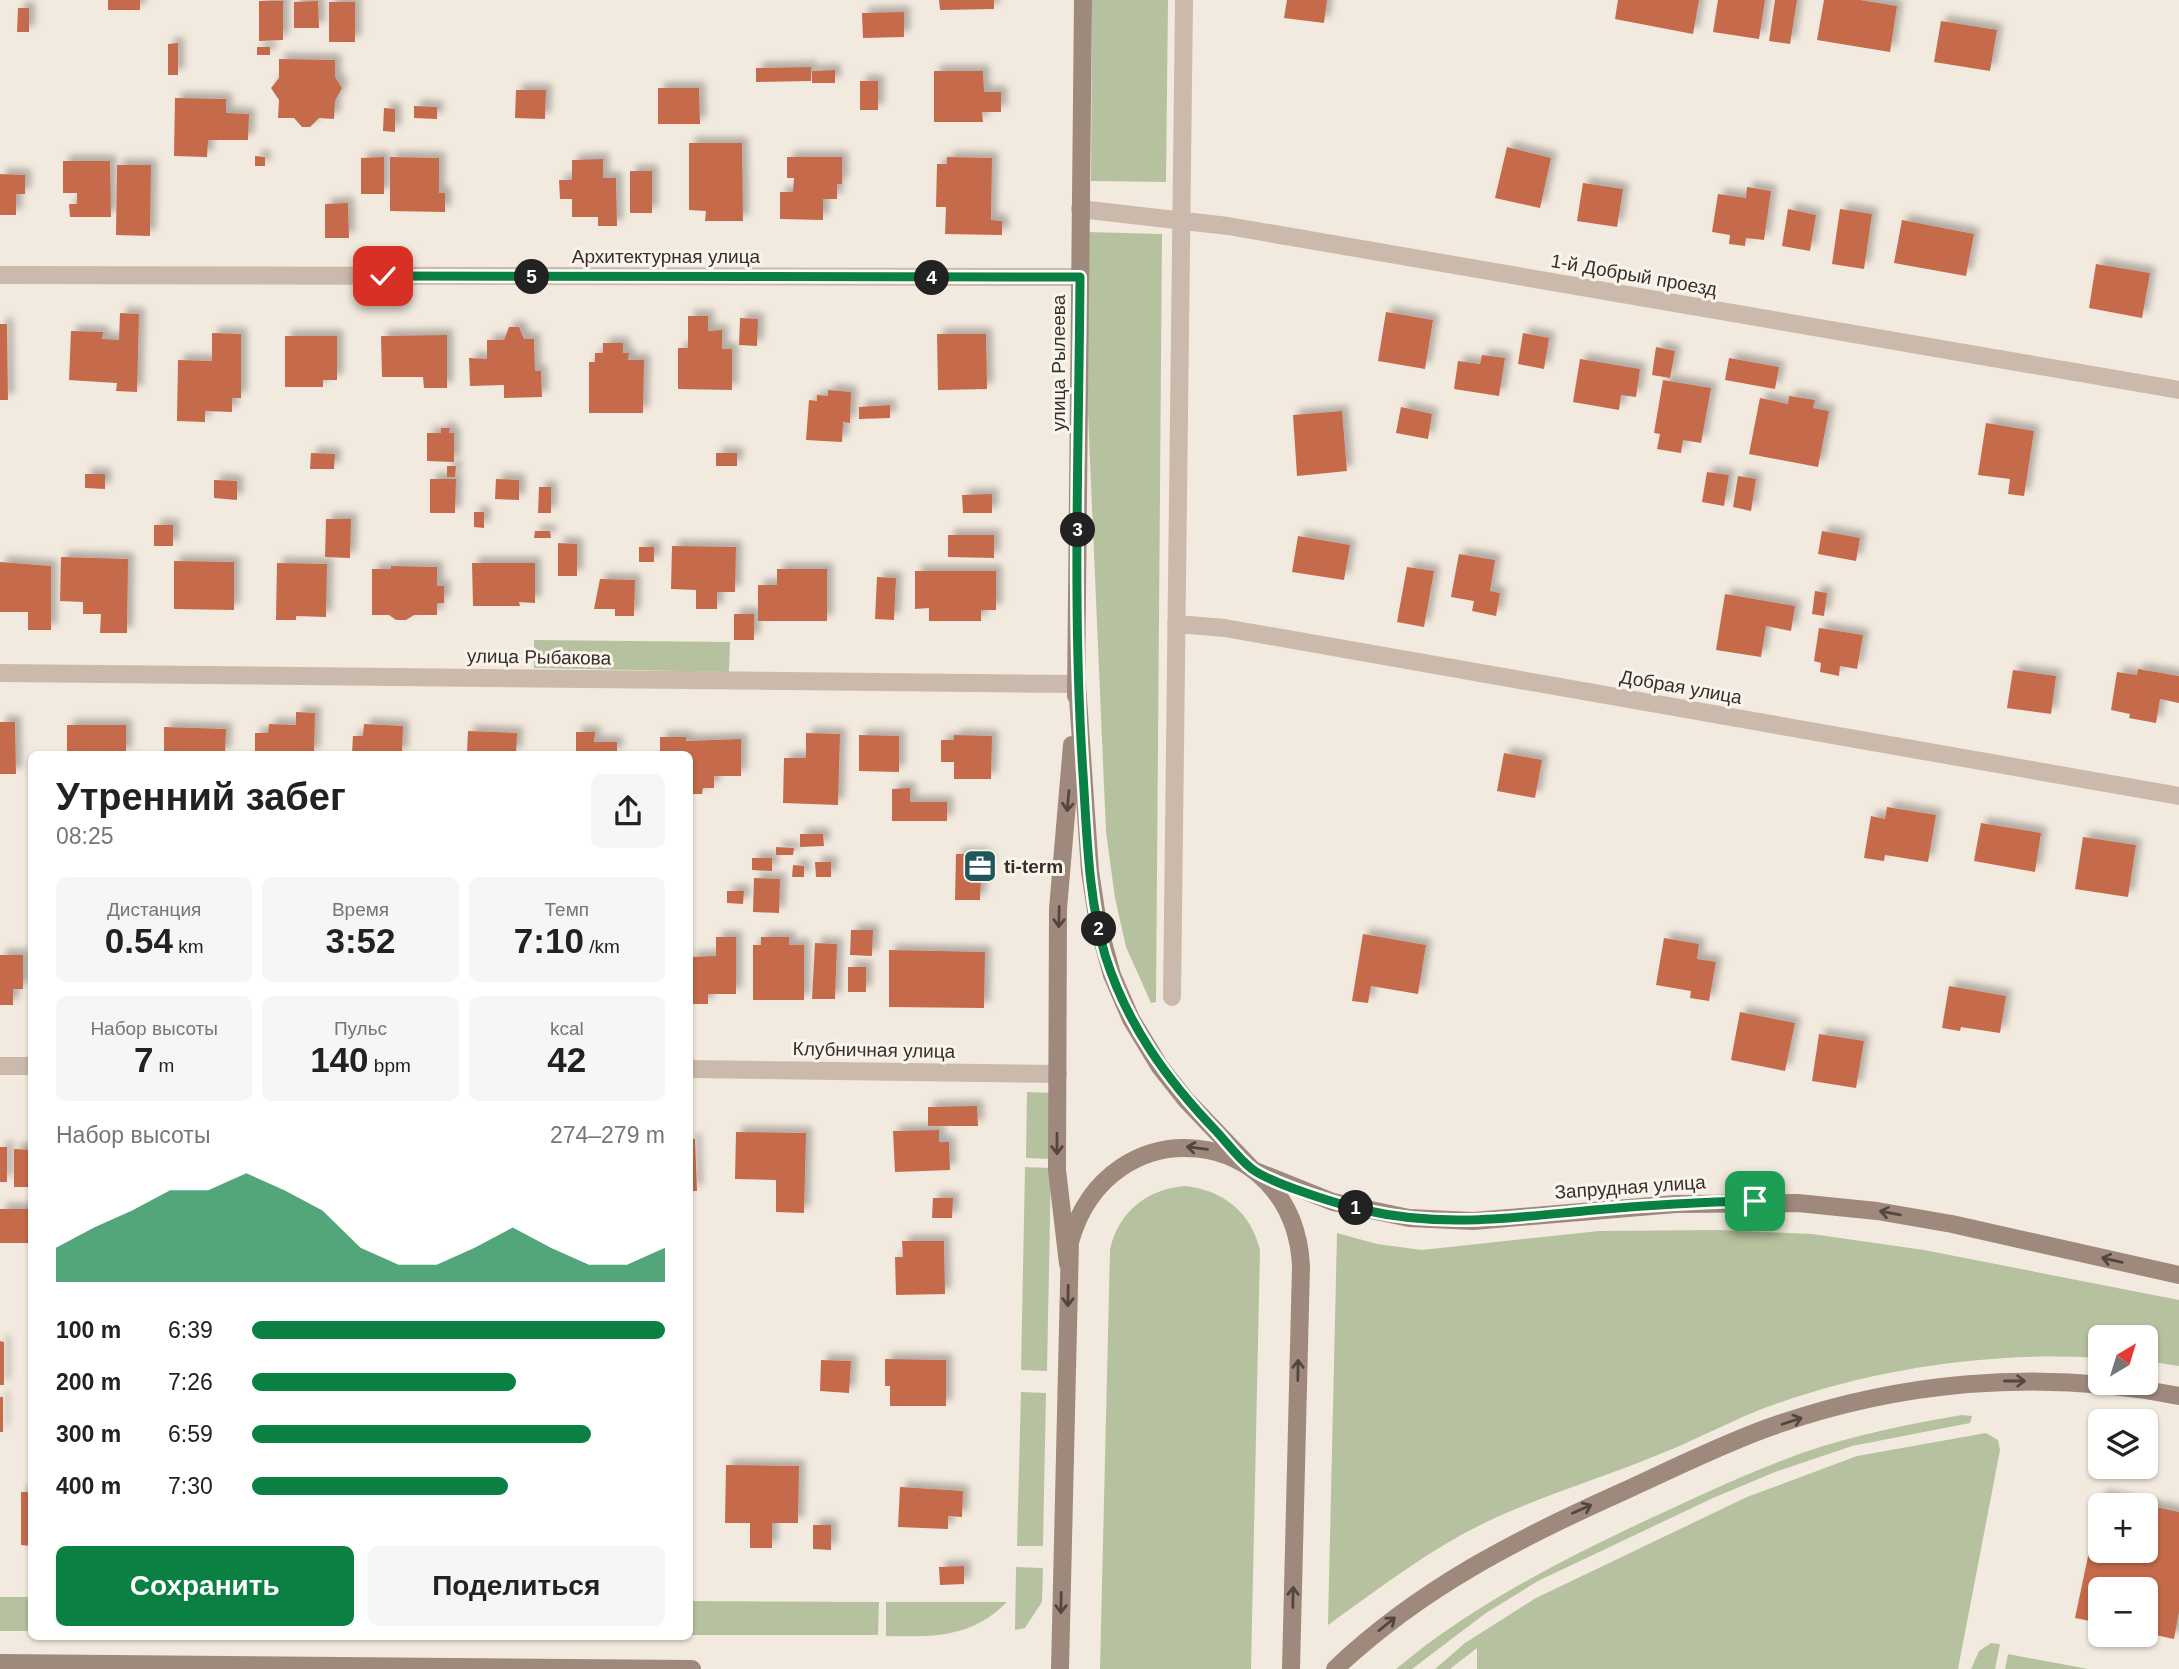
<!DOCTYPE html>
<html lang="ru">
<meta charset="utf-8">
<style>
body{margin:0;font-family:Arial,sans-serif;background:#f6f6f6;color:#222;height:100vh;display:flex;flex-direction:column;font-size:26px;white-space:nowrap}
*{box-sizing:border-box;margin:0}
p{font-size:23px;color:#767676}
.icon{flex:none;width:38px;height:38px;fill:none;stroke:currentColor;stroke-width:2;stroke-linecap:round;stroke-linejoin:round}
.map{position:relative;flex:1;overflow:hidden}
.details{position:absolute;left:28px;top:751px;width:665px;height:889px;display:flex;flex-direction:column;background:#fff;border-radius:10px;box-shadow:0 2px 5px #0004}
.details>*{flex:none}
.needle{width:46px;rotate:38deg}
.tools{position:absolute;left:2088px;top:1325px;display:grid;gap:14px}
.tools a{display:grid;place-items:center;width:70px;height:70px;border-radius:10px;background:#fff;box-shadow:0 2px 5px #0004;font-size:35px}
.pin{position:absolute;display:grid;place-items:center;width:60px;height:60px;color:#fff;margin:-30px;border-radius:14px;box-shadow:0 4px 10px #0006}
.km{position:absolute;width:35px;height:35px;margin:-18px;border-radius:50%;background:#222;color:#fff;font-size:19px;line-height:35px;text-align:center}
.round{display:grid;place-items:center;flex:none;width:74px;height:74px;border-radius:10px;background:#f6f6f6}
.head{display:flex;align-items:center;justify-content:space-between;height:119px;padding:0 28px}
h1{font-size:38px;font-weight:700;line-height:52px}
.metrics{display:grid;grid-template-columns:repeat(3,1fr);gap:10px;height:119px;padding:7px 28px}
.metrics div{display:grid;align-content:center;border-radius:10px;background:#f6f6f6;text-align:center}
.metrics b{font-size:35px;font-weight:700}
.metrics small{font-size:19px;font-weight:400}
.metrics p{font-size:19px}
.chart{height:196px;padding:14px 28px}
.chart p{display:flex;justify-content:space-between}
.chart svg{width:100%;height:126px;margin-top:7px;fill:#0b8043;opacity:.7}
.button{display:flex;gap:14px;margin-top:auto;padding:14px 28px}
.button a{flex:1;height:80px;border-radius:10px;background:#0b8043;color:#fff;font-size:28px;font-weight:700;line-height:80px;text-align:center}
.button a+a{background:#f6f6f6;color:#222}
ul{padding:0 28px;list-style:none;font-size:23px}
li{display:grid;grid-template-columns:112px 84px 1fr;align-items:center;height:52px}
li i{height:18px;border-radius:9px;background:#0b8043}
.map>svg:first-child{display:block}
.green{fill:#b6c29f}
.building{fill:#c56b4b;filter:url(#shadow)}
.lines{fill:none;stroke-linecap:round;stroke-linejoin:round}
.street{stroke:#cbbaab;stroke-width:18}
.secondary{stroke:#9f897c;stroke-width:18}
.oneway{stroke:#52463e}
.route-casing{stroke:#fff;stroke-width:14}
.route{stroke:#0b8043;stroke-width:9}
.labels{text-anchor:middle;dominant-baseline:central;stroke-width:6;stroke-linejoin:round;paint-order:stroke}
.street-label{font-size:19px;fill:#392f2a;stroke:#faf4ec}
.poi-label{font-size:19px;font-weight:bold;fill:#392f2a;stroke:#faf4ec;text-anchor:start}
</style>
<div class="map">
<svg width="2179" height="1669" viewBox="0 0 2179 1669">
<defs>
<filter id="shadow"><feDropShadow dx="6" dy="-6" stdDeviation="3.5" flood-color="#0004"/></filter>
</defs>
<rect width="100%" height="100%" fill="#f3eadf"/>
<path class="green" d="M1092 0H1168L1166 182 1091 181Z
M1087 232 1162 234 1156 1002 1151 1003 1126 947 1115 898 1106 832 1086 368Z
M534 640 730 642 729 672 534 668Z
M1027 1092 1053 1093 1052 1159 1026 1158Z
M1025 1167 1051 1168 1047 1371 1021 1370Z
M1185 1186C1223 1190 1251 1212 1260 1250L1251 1669H1100L1110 1250C1118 1212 1147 1189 1185 1186Z
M1717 1230 1812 1234 1924 1250 2179 1300V1366L2146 1361V1337H2100V1358C1986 1351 1864 1370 1757 1411 1725 1424 1693 1441 1660 1454 1607 1476 1551 1493 1497 1517 1437 1544 1382 1586 1328 1625L1337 1233 1377 1244 1422 1250 1599 1231Z
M1021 1392 1046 1393 1043 1546H1017Z
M1962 1415 1972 1416 1970 1423 1852 1446 1775 1472 1713 1498 1538 1581 1486 1613 1412 1669H1396C1468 1609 1548 1567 1632 1527 1688 1501 1744 1474 1802 1453 1854 1435 1908 1424 1962 1415Z
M1986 1433 1998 1440 2000 1450 1958 1669H1477V1648L1450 1669H1435L1465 1643 1536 1598 1747 1497 1857 1456Z
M1016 1567 1043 1568 1042 1602 1025 1628 1015 1630Z
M0 1597H31V1631H0Z
M690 1601 879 1602 878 1635H690Z
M886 1602H1007C972 1638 933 1637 886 1636Z
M1991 1643 2000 1644 1995 1669H1971L1979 1651Z
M2008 1654 2088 1669H2005Z"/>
<path class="building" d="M108 0H140V10H108Z
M939 0H994V9L940 10Z
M1287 0H1327L1324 23 1284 18Z
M1618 0H1699L1693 34 1615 19Z
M1718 0H1765L1759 39 1713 32Z
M1775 0H1797L1790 44 1769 41Z
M1824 0H1860L1897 6 1890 52 1817 40Z
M259 1H283V40L259 41Z
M318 1 319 28H294V2Z
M329 2H355V42H329Z
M18 8H29V32H17Z
M904 12V37L863 38 862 13Z
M1941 21 1997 30 1990 71 1934 62Z
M178 43V75H168V44Z
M257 47H270V55H257Z
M279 59 335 60V77L342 88 335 101 334 119 319 118 310 127H302L294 118H278L279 100 271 88 279 78Z
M811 67V81L756 82V68Z
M835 70V83H812V71Z
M934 71H983L984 92H1001V112H982L983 122H934Z
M860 81H878V110H860Z
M658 88H699L700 124H658Z
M516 90H546L545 119 515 118Z
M175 98 226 99V113L249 114 248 140H208L207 157 174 156Z
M414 106 437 107V119L414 118Z
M384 108 395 109V132L383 131Z
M689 143H742L743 221H705L706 211 689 210Z
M1507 147 1551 158 1540 208 1495 198Z
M255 156 265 157V166H255Z
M384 157V194H361V158Z
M390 157 439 158V193H445V212L390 211Z
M787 157H842V184H837V199H823V220L780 219V192H793L794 178H787Z
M947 157 992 158 991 220 1002 221V235L945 234 946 207H936L937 164H947Z
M603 159V178H616L617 226H598V217H572V199H560L559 180H572V160Z
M63 161H110L111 217H70L69 204H77V193H63Z
M117 165H151L150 236 116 235Z
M630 171H652V213H630Z
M0 174 25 175V194H16V215H0Z
M1583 183 1623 189 1617 227 1577 221Z
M1747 187 1771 191 1764 240 1746 238 1745 246 1729 244 1730 235 1712 232 1718 194 1746 198Z
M348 203 349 238H325V204Z
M1788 209 1816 215 1810 251 1782 246Z
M1840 209 1872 214 1864 269 1832 264Z
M1902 220 1974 234 1966 276 1894 263Z
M2096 264 2150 273 2142 318 2089 308Z
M1386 312 1433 320 1425 369 1378 361Z
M120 313 139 314 137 392 116 391 117 383 69 380 71 331 103 332 102 339 119 340Z
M688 316H708V331L722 330V349H732V390L678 389V348H688Z
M740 318 758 319 757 346 739 345Z
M0 324H7L8 400H0Z
M509 327H519L524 339H534L535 371H541L542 397 504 398V385L470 386 469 358 487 359V340H504Z
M212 333 241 334V398H232V412L205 411V422L177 421 178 360 212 361Z
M1523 333 1549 338 1544 369 1518 364Z
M937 334H986L987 389 938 390Z
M447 335V388H424L423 377H382L381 336Z
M285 336H337V380H323V387H285Z
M603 343H623V353H629L628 360H644L643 413H589V362H595V353H603Z
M1656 347 1675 351 1670 378 1652 375Z
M1482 355 1505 358 1499 396 1454 389 1458 361 1480 364Z
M1729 358 1779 367 1775 389 1725 380Z
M1580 359 1640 369 1636 397 1621 395 1619 410 1573 402Z
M1663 380 1711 388 1701 443 1683 440 1681 453 1657 449 1660 434 1654 433Z
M828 390 851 392 850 423 843 422 842 442 806 440 809 400 817 401V395L828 396Z
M1789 396 1815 400 1813 408 1829 411 1818 467 1749 454 1760 398 1788 404Z
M890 405V418L859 419V407Z
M1401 407 1432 414 1428 439 1396 433Z
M1342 411 1347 471 1297 476 1293 415Z
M1986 423 2034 431 2024 496 2008 494 2010 479 1978 475Z
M441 428H450L449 433H454V462L427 461V433H441Z
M311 453 335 454 334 469H310Z
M716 453H737V466H716Z
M447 466H456L455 477H447Z
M1707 472 1729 475 1724 506 1702 502Z
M85 474H105V489L85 488Z
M1738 476 1756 479 1751 511 1733 507Z
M430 479H456L455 513H430Z
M496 479 519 480V500L495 499Z
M214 480 237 481V500L214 498Z
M539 487H551V513H538Z
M992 494V513H963L962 495Z
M474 512H484V528L474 527Z
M326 519H351L350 558 325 557Z
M154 525H173V546H154Z
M535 531H550L551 538H534Z
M1822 531 1860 538 1856 561 1818 554Z
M948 535H994V558L948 557Z
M1298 536 1350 545 1344 580 1292 572Z
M558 543 577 544V576H558Z
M672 546 736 547 735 592H717V609H696V590L671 589Z
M639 547H654V562H639Z
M1459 554 1495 560 1490 591 1500 593 1496 616 1472 611 1474 601 1451 597Z
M61 557 128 559 127 633H100L101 614H83V602L60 601Z
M174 561 234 562V610L174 609Z
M0 562 51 566V630H28V612H0Z
M277 563 327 564 326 617 296 616V620H276Z
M472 563H535V603L519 602 520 606H473Z
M391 566 437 567V586H444V603H437V615H414L406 620H396L389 615H372V569H391Z
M1407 567 1434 571 1424 627 1397 622Z
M777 569H827V621H758V585H777Z
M915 571H996V610H981V621H929V608L915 609Z
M877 577 896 578 894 620 875 619Z
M600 579 635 580 634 616H615V609H594Z
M1815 591 1827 593 1824 616 1812 614Z
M1725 594 1795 606 1791 631 1766 626 1761 657 1716 650Z
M734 614H754V640H734Z
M1819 628 1863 635 1857 669 1840 666 1839 676 1820 672 1821 663 1814 661Z
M2138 669 2179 676V703L2160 699 2156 723 2129 718 2130 714 2111 710 2117 672 2137 675Z
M2013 670 2056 676 2051 714 2007 708Z
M296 712 315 713 314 754H255V733H268L269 724 296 725Z
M0 722H15L16 774H0Z
M364 724 403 726 402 754H352L353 736H363Z
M67 725H126V754H67Z
M164 727 226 729 225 754H164Z
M468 731 517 733 516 754H467Z
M576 732H595L594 742H617V754H576Z
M806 733 840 734 838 805 783 803 784 758H806Z
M859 735 899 736V772L859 771Z
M954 735 992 736 991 779H954V762H941V740H954Z
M660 737H686V741L741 739V776H714V788H703L702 794H690V754H660Z
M1504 753 1542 760 1535 798 1497 791Z
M910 788V802H947V821H892V789Z
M1887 807 1936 815 1928 862 1885 855 1884 861 1864 858 1871 816 1885 819Z
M1981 823 2041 833 2035 872 1974 861Z
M800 834H823L824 846 800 847Z
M2083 837 2136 845 2128 897 2075 889Z
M776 847 794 848 793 855H776Z
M956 854H981L988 860V870L981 875 980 900H955Z
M752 858H772V871L752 870Z
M815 862H831V877H816Z
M793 865 804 866V877H792Z
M754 878 780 879 779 913 753 912Z
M727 891H744L743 904 727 903Z
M851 930H873L872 956 850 955Z
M1363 934 1426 945 1418 994 1371 986 1368 1003 1352 1001Z
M716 937H736V994H708V1004H690V957L716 956Z
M761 937H789V945H804V1000H753V945H761Z
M1664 938 1699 944 1697 959 1716 962 1709 1001 1690 998 1691 991 1656 985Z
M815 943 837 944 835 999H812Z
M889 950 985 952 984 1008 889 1007Z
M0 955H23V989H13V1005H0Z
M848 967H866V992H848Z
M1949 986 2006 996 2000 1033 1961 1027 1960 1031 1942 1028Z
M1740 1012 1795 1023 1785 1071 1731 1060Z
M1819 1034 1864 1041 1856 1088 1812 1081Z
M977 1106 978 1126H928V1107Z
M939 1130V1142H949L950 1170 895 1172 893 1131Z
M736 1132 806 1133 804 1213 776 1212V1180L735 1179Z
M690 1139H695L697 1191H690Z
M0 1147H7V1182H0Z
M14 1149 32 1150V1187H14Z
M933 1198H953L952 1218H932Z
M0 1209H29V1243H0Z
M902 1241H944L945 1294 896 1295 895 1257H903Z
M0 1341 4 1342V1385H0Z
M885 1359 946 1360V1406H890V1386H885Z
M821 1360 851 1361 849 1393 820 1391Z
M0 1397H3V1432H0Z
M726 1465 799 1466 798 1523H772V1548H750V1523H725Z
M900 1487 963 1491 962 1517 948 1516V1529L898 1527Z
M21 1492H32V1546L21 1545Z
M2101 1495 2142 1504 2100 1505V1550H2146V1505L2179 1512V1612L2174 1639 2146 1633V1589H2100V1623L2075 1618Z
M813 1525H831V1550L813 1549Z
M964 1566V1584L940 1585 939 1567Z"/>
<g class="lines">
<path class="street" d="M1080 209 1228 226 2179 390
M0 275 1080 277
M1176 624 1225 628 2179 796
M0 673 1077 684
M1172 997 1184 0
M0 1066H32
M690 1069 1058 1074"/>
<path class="secondary" d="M1077 684 1090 871 1098 924 1112 975 1131 1019 1160 1067 1186 1100 1253 1170 1333 1202 1409 1218 1473 1221 1676 1204 1798 1203 1877 1211 1952 1224 2179 1275
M1076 696 1083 0
M1068 1264 1057 1170 1058 909 1072 745
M0 1663 692 1669
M1060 1669 1070 1242C1108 1104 1294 1123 1301 1266L1291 1669
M1335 1669C1419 1589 1517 1539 1622 1492 1668 1471 1714 1448 1762 1430 1895 1381 2040 1368 2179 1396"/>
</g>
<defs><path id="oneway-shaft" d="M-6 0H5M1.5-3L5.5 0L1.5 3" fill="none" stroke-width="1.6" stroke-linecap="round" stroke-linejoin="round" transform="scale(1.75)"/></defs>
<g class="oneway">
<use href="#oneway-shaft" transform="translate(1068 801) rotate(95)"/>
<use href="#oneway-shaft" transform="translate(1059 917) rotate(91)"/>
<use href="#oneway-shaft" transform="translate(1057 1144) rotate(90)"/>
<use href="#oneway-shaft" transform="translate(1197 1148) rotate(-173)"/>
<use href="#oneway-shaft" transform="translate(1890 1213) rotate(-170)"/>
<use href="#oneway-shaft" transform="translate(2112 1260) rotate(-167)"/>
<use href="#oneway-shaft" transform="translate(1068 1296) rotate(91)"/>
<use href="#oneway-shaft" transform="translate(1298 1370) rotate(-89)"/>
<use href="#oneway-shaft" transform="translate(2015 1381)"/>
<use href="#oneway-shaft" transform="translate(1792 1421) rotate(-18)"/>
<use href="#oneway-shaft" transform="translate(1582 1509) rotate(-24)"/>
<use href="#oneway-shaft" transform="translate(1293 1597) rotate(-89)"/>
<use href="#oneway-shaft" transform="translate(1061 1603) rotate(91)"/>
<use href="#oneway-shaft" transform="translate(1387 1624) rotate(-39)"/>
</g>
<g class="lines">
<g class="route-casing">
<path id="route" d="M383 276 1080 277C1079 443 1072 609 1083 774 1087 834 1088 897 1105 955 1127 1025 1167 1080 1217 1132 1228 1144 1239 1159 1252 1169 1272 1184 1343 1206 1369 1211 1444 1228 1518 1217 1594 1210 1648 1205 1701 1202 1755 1201"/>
</g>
<use href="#route" class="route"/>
</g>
<defs>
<g id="office-square" transform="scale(1.75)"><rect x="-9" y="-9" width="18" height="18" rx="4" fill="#1f565b" stroke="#faf4ec"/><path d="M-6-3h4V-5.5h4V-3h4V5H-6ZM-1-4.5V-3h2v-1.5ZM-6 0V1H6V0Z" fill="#fff"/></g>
</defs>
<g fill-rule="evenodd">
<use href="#office-square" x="980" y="866"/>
</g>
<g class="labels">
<g class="street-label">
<text x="666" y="256">Архитектурная улица</text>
<text transform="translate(1634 275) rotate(10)">1-й Добрый проезд</text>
<text transform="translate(1058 363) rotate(-90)">улица Рылеева</text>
<text transform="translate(539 657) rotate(1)">улица Рыбакова</text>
<text transform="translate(1681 687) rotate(10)">Добрая улица</text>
<text transform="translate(874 1050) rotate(1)">Клубничная улица</text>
<text transform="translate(1630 1187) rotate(-4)">Запрудная улица</text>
</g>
<g class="poi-label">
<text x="1004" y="866">ti-term</text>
</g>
</g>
</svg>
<div class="tools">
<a><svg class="needle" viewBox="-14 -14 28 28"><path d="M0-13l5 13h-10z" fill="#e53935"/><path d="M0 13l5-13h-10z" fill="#767676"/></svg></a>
<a><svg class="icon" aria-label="layers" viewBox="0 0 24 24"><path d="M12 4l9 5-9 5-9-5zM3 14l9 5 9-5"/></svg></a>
<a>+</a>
<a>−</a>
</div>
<div class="pin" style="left:1755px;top:1201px;background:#1e9e55"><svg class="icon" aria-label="arrive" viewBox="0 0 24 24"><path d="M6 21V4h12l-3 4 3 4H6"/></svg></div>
<div class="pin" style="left:383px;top:276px;background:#d93025"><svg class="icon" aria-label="check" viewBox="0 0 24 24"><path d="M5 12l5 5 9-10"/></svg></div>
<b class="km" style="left:1356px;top:1208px">1</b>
<b class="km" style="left:1099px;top:929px">2</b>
<b class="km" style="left:1078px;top:530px">3</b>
<b class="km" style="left:932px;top:278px">4</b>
<b class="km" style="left:532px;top:277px">5</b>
<section class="details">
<div class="head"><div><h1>Утренний забег</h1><p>08:25</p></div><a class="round"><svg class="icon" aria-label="share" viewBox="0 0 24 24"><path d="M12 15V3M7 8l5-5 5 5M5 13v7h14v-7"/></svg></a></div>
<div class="metrics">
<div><p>Дистанция</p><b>0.54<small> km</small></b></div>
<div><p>Время</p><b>3:52</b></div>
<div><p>Темп</p><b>7:10<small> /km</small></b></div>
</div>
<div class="metrics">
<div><p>Набор высоты</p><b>7<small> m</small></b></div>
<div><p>Пульс</p><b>140<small> bpm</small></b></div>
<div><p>kcal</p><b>42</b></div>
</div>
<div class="chart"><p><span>Набор высоты</span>274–279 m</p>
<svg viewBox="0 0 160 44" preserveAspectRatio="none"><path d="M0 44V32L10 25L20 19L30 12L40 12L50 6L60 12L70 19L80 32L90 38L100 38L110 32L120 25L130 32L140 38L150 38L160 32V44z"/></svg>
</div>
<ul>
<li><b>100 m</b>6:39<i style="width:100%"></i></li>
<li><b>200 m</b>7:26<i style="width:64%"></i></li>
<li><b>300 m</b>6:59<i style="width:82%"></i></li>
<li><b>400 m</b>7:30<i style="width:62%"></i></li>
</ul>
<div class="button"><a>Сохранить</a><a>Поделиться</a></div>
</section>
</div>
